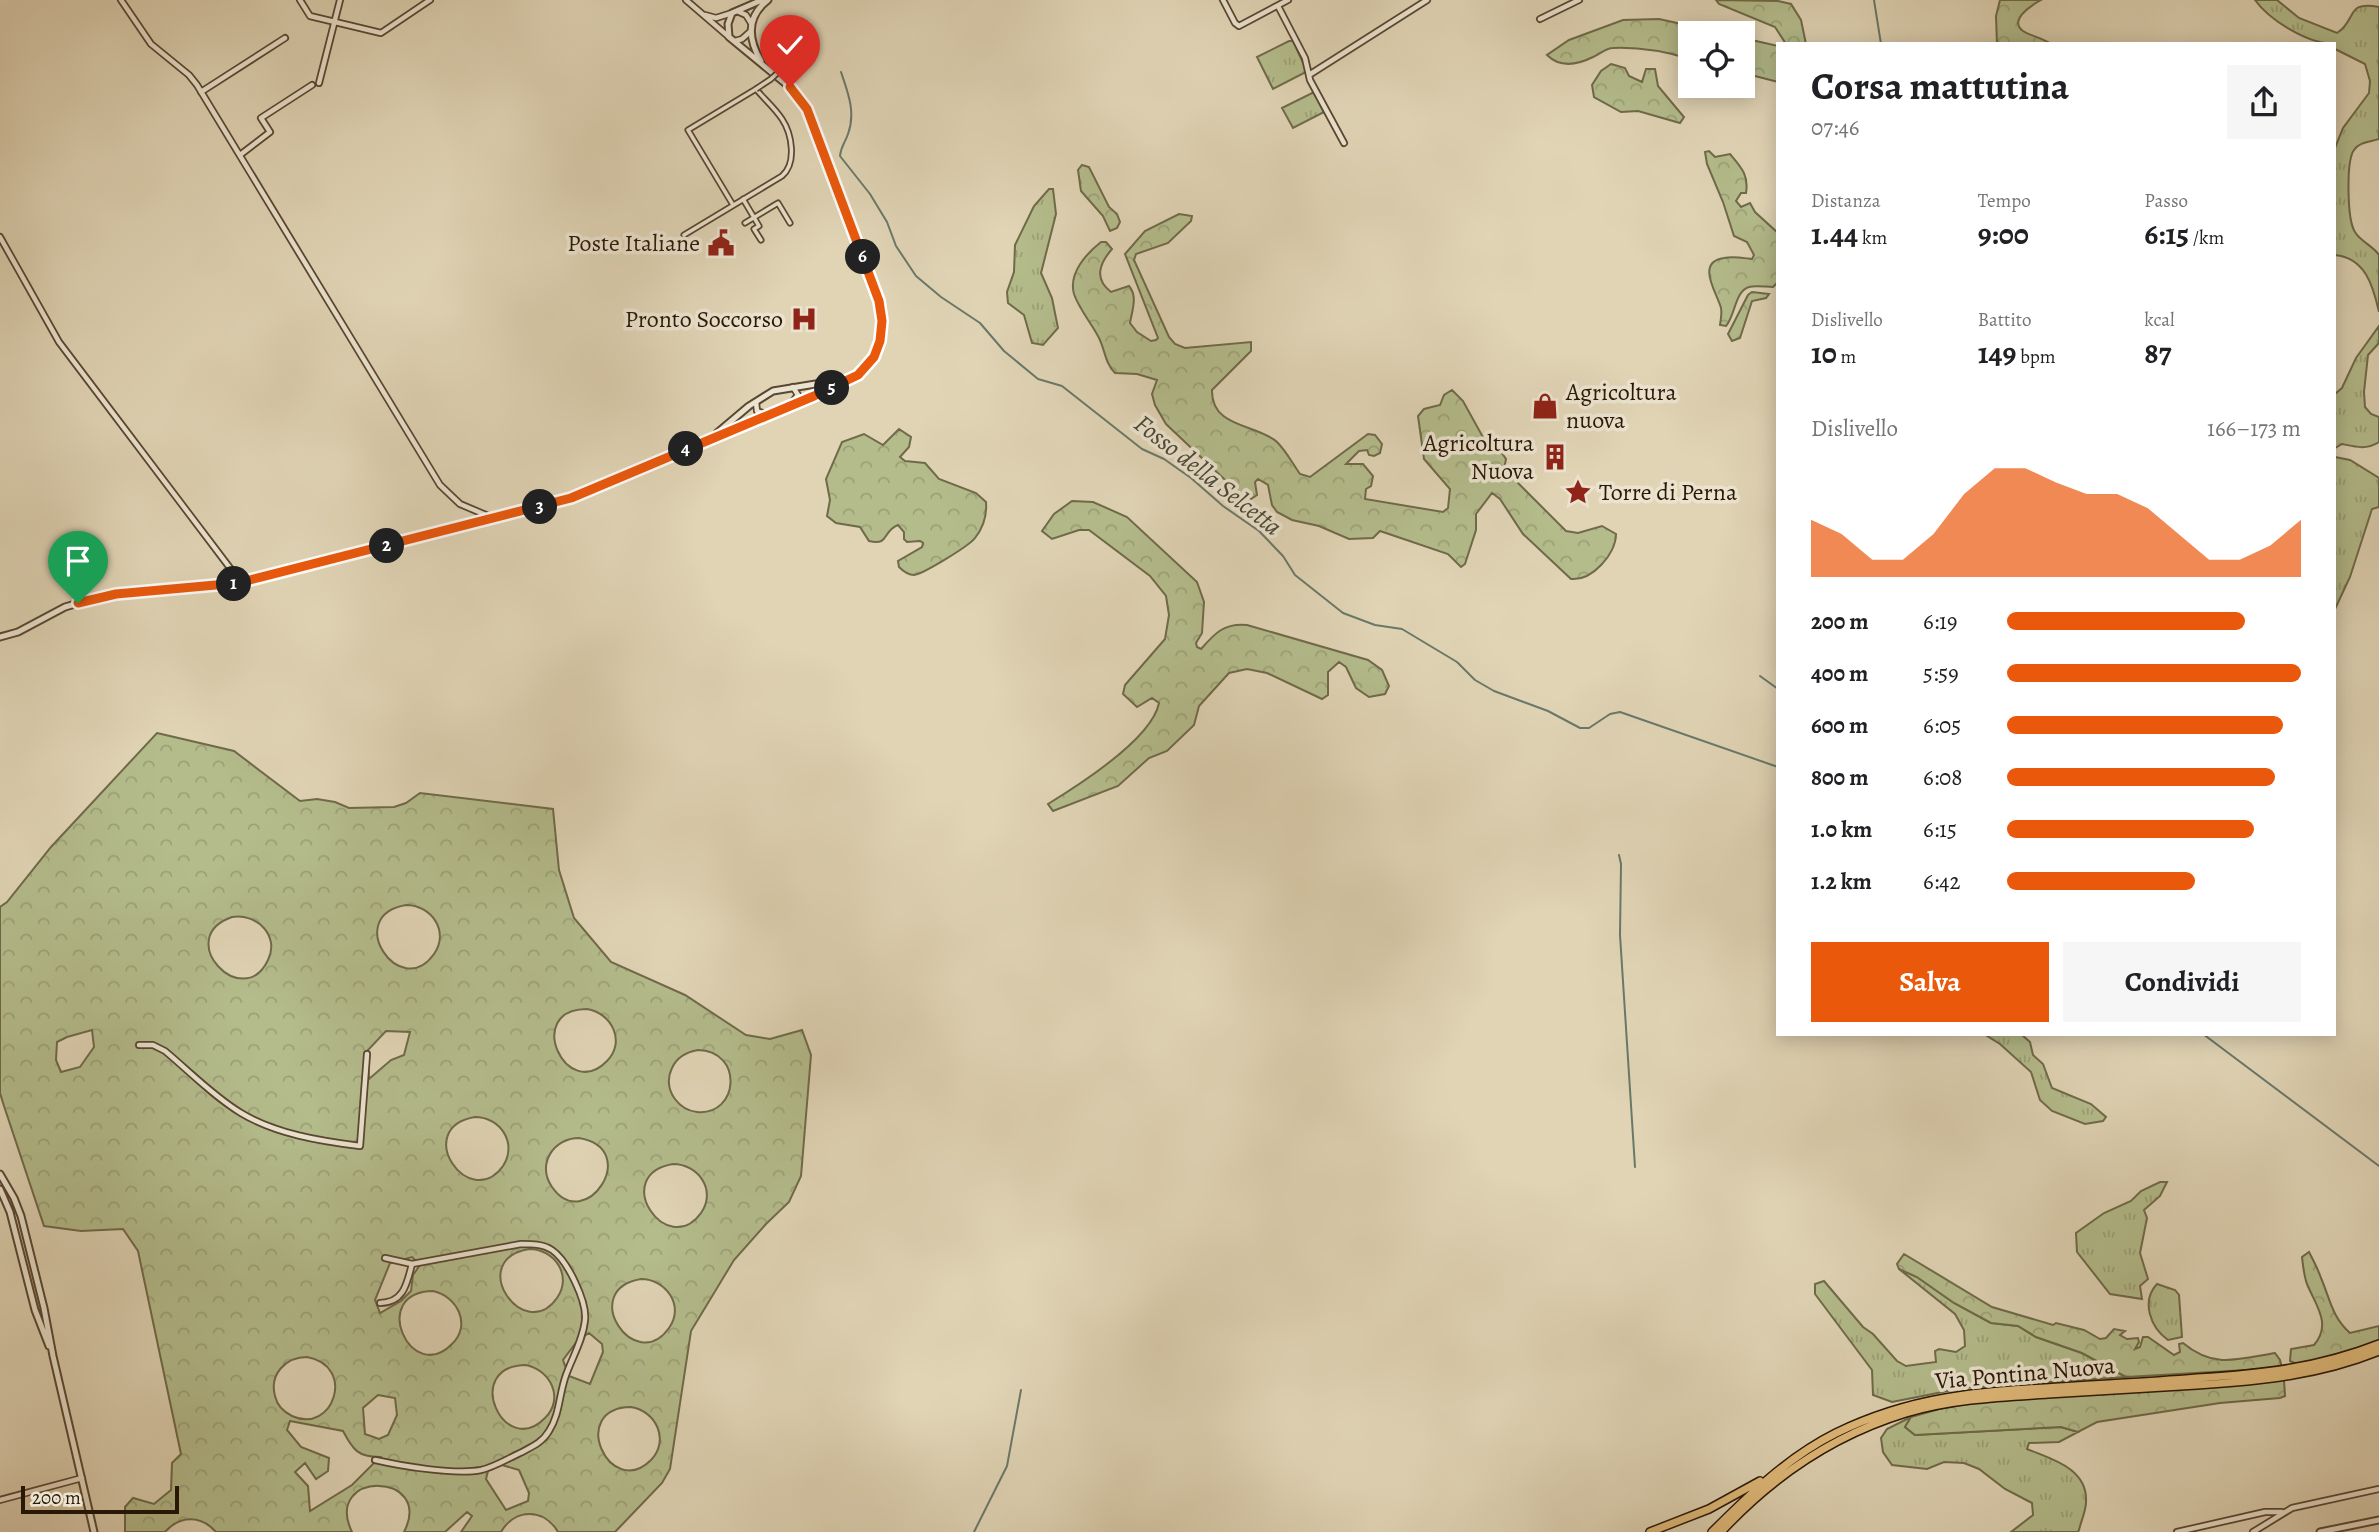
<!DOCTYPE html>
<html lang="it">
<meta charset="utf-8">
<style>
body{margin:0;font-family:Alegreya,serif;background:#f6f6f6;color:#202124;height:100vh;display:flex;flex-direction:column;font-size:26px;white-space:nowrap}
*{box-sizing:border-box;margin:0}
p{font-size:23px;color:#757577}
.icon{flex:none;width:38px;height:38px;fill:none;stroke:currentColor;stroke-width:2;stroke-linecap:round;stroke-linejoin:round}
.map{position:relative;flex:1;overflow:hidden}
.sheet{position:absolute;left:1776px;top:42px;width:560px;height:994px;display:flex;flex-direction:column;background:#fff;border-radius:0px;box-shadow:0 4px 18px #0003}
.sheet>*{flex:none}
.controls{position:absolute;left:1678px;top:21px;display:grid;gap:14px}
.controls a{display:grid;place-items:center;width:77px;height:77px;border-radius:0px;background:#fff;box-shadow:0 4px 18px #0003;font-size:35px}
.scale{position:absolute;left:21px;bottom:18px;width:158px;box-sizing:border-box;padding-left:7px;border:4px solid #2a1806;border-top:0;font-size:19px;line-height:24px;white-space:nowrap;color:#2a1806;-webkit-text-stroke:5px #ebe3cf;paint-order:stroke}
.pin{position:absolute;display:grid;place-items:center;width:60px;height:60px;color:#fff;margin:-72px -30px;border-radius:50% 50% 50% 0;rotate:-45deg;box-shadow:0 0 7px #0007}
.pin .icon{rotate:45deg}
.km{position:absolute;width:35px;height:35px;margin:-18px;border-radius:50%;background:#222;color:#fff;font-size:19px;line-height:35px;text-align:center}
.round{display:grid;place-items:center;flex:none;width:74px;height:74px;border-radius:0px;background:#f6f6f6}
.overview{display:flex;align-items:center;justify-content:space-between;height:119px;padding:0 35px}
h1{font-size:38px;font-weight:700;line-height:52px}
.metrics{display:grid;grid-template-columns:repeat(3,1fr);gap:10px;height:119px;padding:7px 35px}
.metrics div{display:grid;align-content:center}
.metrics b{font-size:30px;font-weight:700}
.metrics small{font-size:19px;font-weight:400}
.metrics p{font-size:19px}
.chart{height:196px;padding:14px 35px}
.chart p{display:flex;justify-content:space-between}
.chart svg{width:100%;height:126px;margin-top:7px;fill:#ea580c;opacity:.7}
.primary-button{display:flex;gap:14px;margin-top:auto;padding:14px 35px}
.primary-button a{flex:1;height:80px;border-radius:0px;background:#ea580c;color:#fff;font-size:28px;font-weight:700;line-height:80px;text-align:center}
.primary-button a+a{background:#f6f6f6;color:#202124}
ul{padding:0 35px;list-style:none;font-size:23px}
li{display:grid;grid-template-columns:112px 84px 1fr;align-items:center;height:52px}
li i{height:18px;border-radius:9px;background:#ea580c}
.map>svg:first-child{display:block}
.grass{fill:url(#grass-tufts);stroke:#6f6a49;stroke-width:2}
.forest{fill:url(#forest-crowns);stroke:#6f6a49;stroke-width:2;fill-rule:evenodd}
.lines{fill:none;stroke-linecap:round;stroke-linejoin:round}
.stream{stroke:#6a786a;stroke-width:2}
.pedestrian-casing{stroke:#584732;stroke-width:7}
.minor-casing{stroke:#584732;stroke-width:8}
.tertiary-casing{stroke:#584732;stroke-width:9}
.trunk-casing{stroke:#2a1806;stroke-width:10}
.pedestrian{stroke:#ebe3cf;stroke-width:3.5}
.minor{stroke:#ebe3cf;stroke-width:4.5}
.tertiary{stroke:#ebe3cf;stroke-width:5}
.trunk{stroke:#e0ba7a;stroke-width:7}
.pedestrian-bridge-casing{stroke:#584732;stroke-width:7;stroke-linecap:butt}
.pedestrian-bridge{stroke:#ebe3cf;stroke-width:3.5}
.route-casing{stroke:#fff;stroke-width:14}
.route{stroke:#ea580c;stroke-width:9}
.labels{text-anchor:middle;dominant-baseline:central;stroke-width:7;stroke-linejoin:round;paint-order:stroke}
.poi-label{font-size:24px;fill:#2a1806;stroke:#ebe3cf;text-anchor:end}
.street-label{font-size:24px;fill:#2a1806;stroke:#ebe3cf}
.water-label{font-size:26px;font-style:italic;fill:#4a4838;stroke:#ebe3cf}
</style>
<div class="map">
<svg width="2379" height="1532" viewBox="0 0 2379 1532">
<defs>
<pattern id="grass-tufts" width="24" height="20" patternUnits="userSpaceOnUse" patternTransform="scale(1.75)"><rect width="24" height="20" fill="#b4bc8c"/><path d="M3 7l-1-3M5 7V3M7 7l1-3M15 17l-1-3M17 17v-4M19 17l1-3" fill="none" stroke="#9ba177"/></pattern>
<pattern id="forest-crowns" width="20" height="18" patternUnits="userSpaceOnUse" patternTransform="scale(1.75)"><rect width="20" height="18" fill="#b4bc8c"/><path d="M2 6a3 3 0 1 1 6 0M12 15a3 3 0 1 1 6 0" fill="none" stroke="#9ba177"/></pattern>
</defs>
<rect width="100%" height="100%" fill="#e0d4b5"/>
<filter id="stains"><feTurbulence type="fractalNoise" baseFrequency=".00286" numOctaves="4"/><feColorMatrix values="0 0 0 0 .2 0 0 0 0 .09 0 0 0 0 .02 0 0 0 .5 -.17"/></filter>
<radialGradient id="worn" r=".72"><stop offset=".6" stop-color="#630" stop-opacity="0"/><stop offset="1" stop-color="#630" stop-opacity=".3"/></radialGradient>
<path class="grass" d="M2255 0H2277L2299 18 2337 33C2357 21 2345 0 2379 7V139C2370 142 2359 142 2354 150 2346 161 2347 220 2355 232 2360 241 2373 246 2379 255V312C2373 285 2365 258 2335 255V148L2343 128 2369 93 2370 81 2365 64 2335 49 2334 44C2309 44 2270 21 2255 0Z
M1289 41H1293L1306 69 1304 73 1273 89 1257 57Z
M1314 92 1324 112 1293 128 1282 108Z
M1049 189H1053L1056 214 1041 273 1052 298 1058 328 1043 345 1032 343 1024 315 1008 303 1007 292 1014 272 1015 245 1034 206Z
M2379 326V343L2368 355 2364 392 2365 407 2371 414 2379 417V442C2366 450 2356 447 2342 444L2335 448V394L2342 388 2356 358Z
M2335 457 2350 460 2379 478V507L2372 509 2350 577 2335 609Z
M1984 1034H2021L2030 1042 2033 1055 2043 1064 2052 1088 2091 1104 2106 1117 2103 1121 2085 1124 2052 1111 2040 1100 2031 1072 2000 1044Z
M2160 1182H2167L2160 1196 2144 1210 2147 1218 2140 1253 2148 1279 2140 1286 2142 1299 2110 1294 2077 1252 2076 1233 2104 1213 2131 1201 2141 1191Z
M1899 1269 1917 1277 1954 1303 1991 1323 2018 1326 2036 1337 2082 1353 2126 1377 1963 1388 1892 1402 1873 1395 1872 1370 1815 1294V1284L1824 1281 1863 1327 1873 1334 1897 1361 1906 1366 1936 1362 1935 1351 1939 1349 1956 1352 1965 1346 1964 1330 1955 1314Z
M2157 1284 2175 1290 2179 1295 2182 1337 2168 1340C2150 1327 2141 1301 2157 1284Z
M1911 1417 1905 1427 1915 1435 2061 1427 2078 1432 2059 1442 2029 1443 2027 1449C2051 1459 2088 1468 2086 1502 2086 1511 2081 1521 2079 1530L2078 1532H2011L2033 1515 2032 1503 2005 1489 1979 1469 1964 1463 1944 1462 1927 1469 1892 1465 1883 1452 1881 1438 1887 1429Z"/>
<path class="forest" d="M1716 0 1778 1 1791 4 1801 20 1806 44H1786L1775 27 1719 4Z
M2000 0H2041C2032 5 2008 20 2023 31 2031 36 2043 38 2051 44H1997L1996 16Z
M1659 19 1722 33H1690V59C1667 52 1638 47 1613 48 1606 48 1600 54 1593 57 1577 65 1560 68 1547 55L1569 40 1623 20Z
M1743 38 1778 46V82L1743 73Z
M1611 64 1625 68 1629 76 1642 82 1646 69H1655L1658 86 1684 117 1680 123 1638 111 1621 112 1594 97 1592 85 1601 71Z
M1709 151 1715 157 1730 154C1741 167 1749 175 1746 193H1741L1736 201 1741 207 1750 203 1755 212 1778 233V282L1773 287C1766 287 1755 285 1749 287 1735 291 1735 316 1726 326L1720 325C1721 319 1722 313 1721 308 1717 293 1695 262 1724 258 1733 256 1743 258 1752 259L1754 255 1747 242 1734 236 1723 202 1707 164 1705 152Z
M1082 165 1089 167 1109 207 1117 214 1120 222 1117 228 1110 231 1103 216 1081 191 1078 170Z
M1179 214 1192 216 1191 221 1168 243 1136 254 1134 260 1169 337 1175 344 1185 348 1251 342V351L1212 390C1211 428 1257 424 1277 442 1287 452 1292 463 1300 474L1310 477 1368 434 1375 435 1382 444 1380 453 1374 456 1369 455 1367 450 1359 451 1346 464H1363L1373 476 1371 486 1366 489 1365 499 1443 512 1448 508 1450 489 1424 459 1418 416 1424 409 1440 405 1444 395 1452 390 1463 401 1490 450 1499 449 1506 459 1504 469 1566 531 1578 533 1602 526 1616 534C1616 554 1592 581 1571 579L1523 534 1500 499 1492 493 1476 514V530L1465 564 1461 567 1448 554 1380 531 1373 538 1349 539 1319 526 1292 520 1277 512 1272 505 1268 485 1258 479 1255 482 1257 495 1251 499 1241 495 1166 424 1155 405 1152 394 1157 380 1137 374 1115 373C1105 363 1105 350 1099 338 1092 324 1079 309 1074 294 1068 273 1087 253 1101 242H1106L1112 249C1099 264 1094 279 1111 292L1129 286C1138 296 1132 311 1130 323L1137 332 1151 341 1156 340 1158 338 1125 254 1145 231Z
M1752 292 1769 294 1766 298 1752 301 1740 338 1732 341 1728 334 1748 295Z
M899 429 911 437 909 447 900 457 905 461 925 463 939 479 976 493 986 502C987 515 983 528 975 538 969 546 923 574 914 575 908 575 903 571 899 567L898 561 922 547 923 543 920 541 907 542 904 539V532L898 525C882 531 890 546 869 541L860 527 836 523 827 516 830 500 826 479 842 442 864 434 883 445Z
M1072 501 1093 502 1127 517 1197 582 1204 602 1202 633 1196 643 1197 647 1201 649C1215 633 1224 623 1247 625L1368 660 1382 670 1389 686 1385 694 1369 697 1356 688 1346 667 1339 662 1328 672V695L1322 699 1267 673 1247 669 1229 673 1199 706 1194 725 1167 751 1149 758 1118 786 1053 811 1048 804C1079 785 1152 739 1159 703L1152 698 1137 707 1123 694 1125 685 1165 639 1169 615 1166 596 1150 576 1089 530H1079L1052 539 1042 531 1054 514Z
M157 733 234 751 300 801 317 799 335 802 349 808 394 807 406 803 420 793 553 809 559 870 574 918 611 962 685 995 746 1035 770 1039 802 1030 811 1055 801 1176 789 1202 766 1224 734 1260 691 1331 670 1469 662 1483 615 1532H558C544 1508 515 1508 501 1532H461L472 1516 467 1512 445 1532H404C435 1471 322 1470 352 1532H216C201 1515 180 1515 165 1532H125V1507L133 1498 154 1504 171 1490 172 1463 181 1454 138 1251 123 1229 81 1231 44 1226 4 1106 0 1093V907L7 902 51 847ZM406 905C431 905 450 931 434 954 400 1002 342 916 406 905ZM232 917C257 913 280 936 268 960 243 1013 172 938 232 917ZM587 1009C612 1013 626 1042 607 1061 566 1103 523 1009 587 1009ZM92 1030 94 1047 80 1067 61 1072 56 1060 57 1042 67 1037ZM386 1031 410 1032 404 1055 391 1060 369 1079 367 1051ZM698 1050C744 1051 739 1116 697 1112 688 1111 680 1106 675 1099 668 1090 667 1078 672 1068 677 1057 686 1052 698 1050ZM475 1117C500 1117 518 1143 503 1166 469 1213 411 1128 475 1117ZM579 1138C643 1149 585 1235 552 1187 536 1164 554 1138 579 1138ZM673 1164C698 1164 717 1190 701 1213 667 1260 609 1175 673 1164ZM529 1249C554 1249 573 1275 557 1298 524 1345 465 1260 529 1249ZM412 1257 420 1265 413 1275 411 1291 401 1301 380 1313 375 1300 390 1263ZM641 1279C666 1279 685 1306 669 1328 635 1376 577 1290 641 1279ZM433 1291C457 1296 472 1325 452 1344 411 1386 368 1292 433 1291ZM589 1333 602 1344 603 1352 590 1384 569 1376 563 1360 578 1340ZM307 1357C357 1366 333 1435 292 1416 284 1412 277 1405 275 1396 269 1374 286 1357 307 1357ZM526 1365C550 1370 565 1398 545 1418 504 1460 461 1366 526 1365ZM378 1395 395 1398 397 1415 388 1435 379 1439 365 1434 363 1408ZM631 1407C656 1411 670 1440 651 1460 610 1501 567 1408 631 1407ZM290 1421 343 1431C353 1450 358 1457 380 1457L352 1485 310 1511 308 1486 295 1472 305 1463 316 1479 328 1471 329 1458 301 1447 287 1430ZM502 1465 519 1470 529 1493 528 1501 506 1510 486 1479 488 1471Z
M2309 1252C2313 1260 2318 1269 2321 1278 2330 1299 2332 1317 2350 1333L2379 1326V1341L2299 1365 2290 1361 2291 1349 2314 1345C2332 1324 2316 1306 2307 1284 2304 1276 2303 1266 2302 1257Z
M1904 1254 1992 1307 2053 1325 2056 1323 2084 1330 2100 1339 2106 1338 2114 1329 2125 1331 2120 1335 2127 1339 2138 1338 2139 1342 2135 1349 2140 1347 2143 1337H2148L2174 1355 2180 1352 2179 1344 2183 1343C2214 1369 2238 1359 2275 1353L2280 1360 2282 1368 2126 1377 2082 1353 2036 1337 2018 1326 1991 1323 1954 1303 1917 1277 1899 1269 1897 1264Z
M2284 1380 2285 1396 2280 1398 2220 1403 2097 1422 2078 1432 2061 1427 1915 1435 1905 1427 1911 1417 1957 1404Z"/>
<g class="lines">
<path class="stream" d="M1874 0 1881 44
M841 72C848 93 856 112 848 134 845 143 841 146 840 156L870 194 887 222 896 246 916 276 941 297 980 323 1004 351 1038 379 1062 386 1142 449 1164 459 1191 478 1223 506 1259 531 1283 556 1295 575 1343 613 1375 625 1402 629 1457 662 1475 680 1494 691 1548 711 1580 728H1589L1610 714 1620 712 1778 767
M1760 676 1778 689
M1619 855 1621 864 1620 935 1635 1167
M2203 1034 2379 1166
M974 1532 1007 1466 1021 1390"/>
<g class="pedestrian-casing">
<path id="pedestrian" d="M743 199 759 226 754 229 761 240
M745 223 778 203 790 223
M684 235 782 176C797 163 792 134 782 119 774 107 764 99 756 89L688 130 733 205"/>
</g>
<g class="minor-casing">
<path id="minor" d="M121 0 151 44 189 75 197 85 440 485 460 504 493 518
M300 0 310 16 381 33 430 0
M686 0 729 37
M1223 0 1235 23 1239 26 1288 0
M1278 6 1305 58 1310 80 1344 143
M737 11 746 15 751 23
M705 15 716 18 732 13
M1540 19 1579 0
M735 41 742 39 751 31
M1309 75 1427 0
M319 83 340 0
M201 92 285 38
M240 155 270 132 261 118 312 85
M0 237 59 342 230 568 238 583
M756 402 757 411 768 415
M790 405 798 395 793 387
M139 1045H153L165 1051C189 1071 213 1096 241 1113 276 1134 320 1141 360 1146L367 1054
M380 1303C404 1303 407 1283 412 1264
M375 1460C401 1466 455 1475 481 1470 494 1467 507 1459 520 1453 531 1447 542 1443 549 1431 560 1414 559 1394 566 1375 572 1358 583 1340 585 1320 587 1302 568 1261 552 1250 543 1244 532 1244 521 1244L412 1264 385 1258
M0 1500 82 1478
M2177 1532 2265 1512H2282
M2253 1532 2292 1508 2379 1489"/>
</g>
<g class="tertiary-casing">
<path id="tertiary" d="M761 61C748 39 746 17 768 0
M717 433 749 406 773 391 846 379
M0 637 18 632 65 607 96 598 130 592 234 584 571 498 814 396 858 375 874 357 881 336 882 321 876 291 807 109 797 93 729 37 728 24 732 13 762 0
M0 1174 14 1198 21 1216 44 1308 53 1356 94 1532
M0 1189 10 1212 35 1310 49 1346
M2320 1532 2379 1520"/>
</g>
<g class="trunk-casing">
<path id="trunk" d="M1650 1532 1709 1509 1760 1481
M1712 1532C1750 1494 1788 1457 1836 1433 1912 1396 1977 1392 2059 1387 2105 1384 2151 1382 2197 1378 2260 1374 2319 1368 2379 1344
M1721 1532C1772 1477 1834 1435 1906 1413 1952 1399 2001 1397 2048 1394 2098 1391 2147 1388 2197 1385 2260 1381 2320 1375 2379 1351"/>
</g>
<use href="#pedestrian" class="pedestrian"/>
<use href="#minor" class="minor"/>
<use href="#tertiary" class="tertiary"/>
<use href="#trunk" class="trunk"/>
<g class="pedestrian-bridge-casing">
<path id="pedestrian-bridge" d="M756 89 771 79 813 40 810 34"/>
</g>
<use href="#pedestrian-bridge" class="pedestrian-bridge"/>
</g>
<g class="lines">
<g class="route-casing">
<path id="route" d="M78 603 116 594 238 583 571 498 814 396 858 375 874 357 880 341 882 321 879 301 807 109 790 87"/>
</g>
<use href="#route" class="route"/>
</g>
<defs>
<g id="civic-bare" transform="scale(2.1)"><path d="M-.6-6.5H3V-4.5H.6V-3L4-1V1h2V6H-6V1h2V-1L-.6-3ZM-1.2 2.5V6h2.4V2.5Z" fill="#8f2418" stroke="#ebe3cf" stroke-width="2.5" paint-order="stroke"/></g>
<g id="hospital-bare" transform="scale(2.1)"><path d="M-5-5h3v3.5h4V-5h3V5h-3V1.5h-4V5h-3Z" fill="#8f2418" stroke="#ebe3cf" stroke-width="2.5" paint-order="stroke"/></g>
<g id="shop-bare" transform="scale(2.1)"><path d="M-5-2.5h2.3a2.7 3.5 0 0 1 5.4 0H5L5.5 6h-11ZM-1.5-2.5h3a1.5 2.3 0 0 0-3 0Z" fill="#8f2418" stroke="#ebe3cf" stroke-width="2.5" paint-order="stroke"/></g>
<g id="building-bare" transform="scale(2.1)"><path d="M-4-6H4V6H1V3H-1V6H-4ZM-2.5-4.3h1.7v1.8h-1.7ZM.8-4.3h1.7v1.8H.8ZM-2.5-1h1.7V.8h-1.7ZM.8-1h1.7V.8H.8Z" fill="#8f2418" stroke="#ebe3cf" stroke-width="2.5" paint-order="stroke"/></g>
<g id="sight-bare" transform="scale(2.1)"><path d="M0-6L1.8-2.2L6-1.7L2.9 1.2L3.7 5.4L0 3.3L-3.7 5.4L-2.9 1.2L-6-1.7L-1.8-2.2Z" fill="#8f2418" stroke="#ebe3cf" stroke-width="2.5" paint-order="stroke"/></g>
</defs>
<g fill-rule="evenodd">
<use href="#civic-bare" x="721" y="243"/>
<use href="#hospital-bare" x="804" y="319"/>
<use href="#shop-bare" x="1545" y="406"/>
<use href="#building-bare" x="1555" y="457"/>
<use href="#sight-bare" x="1578" y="492"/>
</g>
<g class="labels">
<g class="poi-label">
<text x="700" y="243">Poste Italiane</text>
<text x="783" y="319">Pronto Soccorso</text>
<text x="1566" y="392" text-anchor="start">Agricoltura<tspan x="1566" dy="28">nuova</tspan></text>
<text x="1534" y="443">Agricoltura<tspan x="1534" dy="28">Nuova</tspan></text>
<text x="1599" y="492" text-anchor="start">Torre di Perna</text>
</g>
<g class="street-label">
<text transform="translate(2025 1373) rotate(-5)">Via Pontina Nuova</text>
</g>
<g class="water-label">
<text transform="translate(1208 475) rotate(38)">Fosso della Selcetta</text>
</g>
</g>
<rect width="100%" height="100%" filter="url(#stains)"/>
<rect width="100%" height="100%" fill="url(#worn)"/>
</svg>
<div class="controls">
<a><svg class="icon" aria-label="locate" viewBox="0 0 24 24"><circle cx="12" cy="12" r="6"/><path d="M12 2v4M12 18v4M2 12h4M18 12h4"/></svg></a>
</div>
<div class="scale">200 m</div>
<div class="pin" style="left:78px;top:603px;background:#1e9e55"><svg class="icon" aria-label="arrive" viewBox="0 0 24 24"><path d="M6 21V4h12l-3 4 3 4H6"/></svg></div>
<div class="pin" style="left:790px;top:87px;background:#d93025"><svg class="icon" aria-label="check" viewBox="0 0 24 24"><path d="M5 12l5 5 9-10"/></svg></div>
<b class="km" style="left:234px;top:584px">1</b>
<b class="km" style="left:387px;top:546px">2</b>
<b class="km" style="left:540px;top:507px">3</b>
<b class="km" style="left:686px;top:449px">4</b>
<b class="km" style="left:832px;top:388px">5</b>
<b class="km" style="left:863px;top:257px">6</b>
<section class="sheet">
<div class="overview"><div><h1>Corsa mattutina</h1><p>07:46</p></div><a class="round"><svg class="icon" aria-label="share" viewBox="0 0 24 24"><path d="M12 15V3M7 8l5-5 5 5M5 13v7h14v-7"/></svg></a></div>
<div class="metrics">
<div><p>Distanza</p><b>1.44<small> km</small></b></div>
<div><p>Tempo</p><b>9:00</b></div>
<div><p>Passo</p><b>6:15<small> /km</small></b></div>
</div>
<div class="metrics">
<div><p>Dislivello</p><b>10<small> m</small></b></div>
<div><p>Battito</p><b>149<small> bpm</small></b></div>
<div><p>kcal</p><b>87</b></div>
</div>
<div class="chart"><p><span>Dislivello</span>166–173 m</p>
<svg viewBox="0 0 160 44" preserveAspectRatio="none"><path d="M0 44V24L10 29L20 38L30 38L40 29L50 15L60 6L70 6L80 11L90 15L100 15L110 20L120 29L130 38L140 38L150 33L160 24V44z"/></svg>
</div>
<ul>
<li><b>200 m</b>6:19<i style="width:81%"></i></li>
<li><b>400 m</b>5:59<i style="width:100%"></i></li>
<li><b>600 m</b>6:05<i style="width:94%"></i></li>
<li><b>800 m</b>6:08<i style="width:91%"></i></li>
<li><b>1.0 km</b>6:15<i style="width:84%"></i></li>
<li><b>1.2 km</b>6:42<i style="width:64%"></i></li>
</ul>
<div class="primary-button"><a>Salva</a><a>Condividi</a></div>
</section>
</div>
